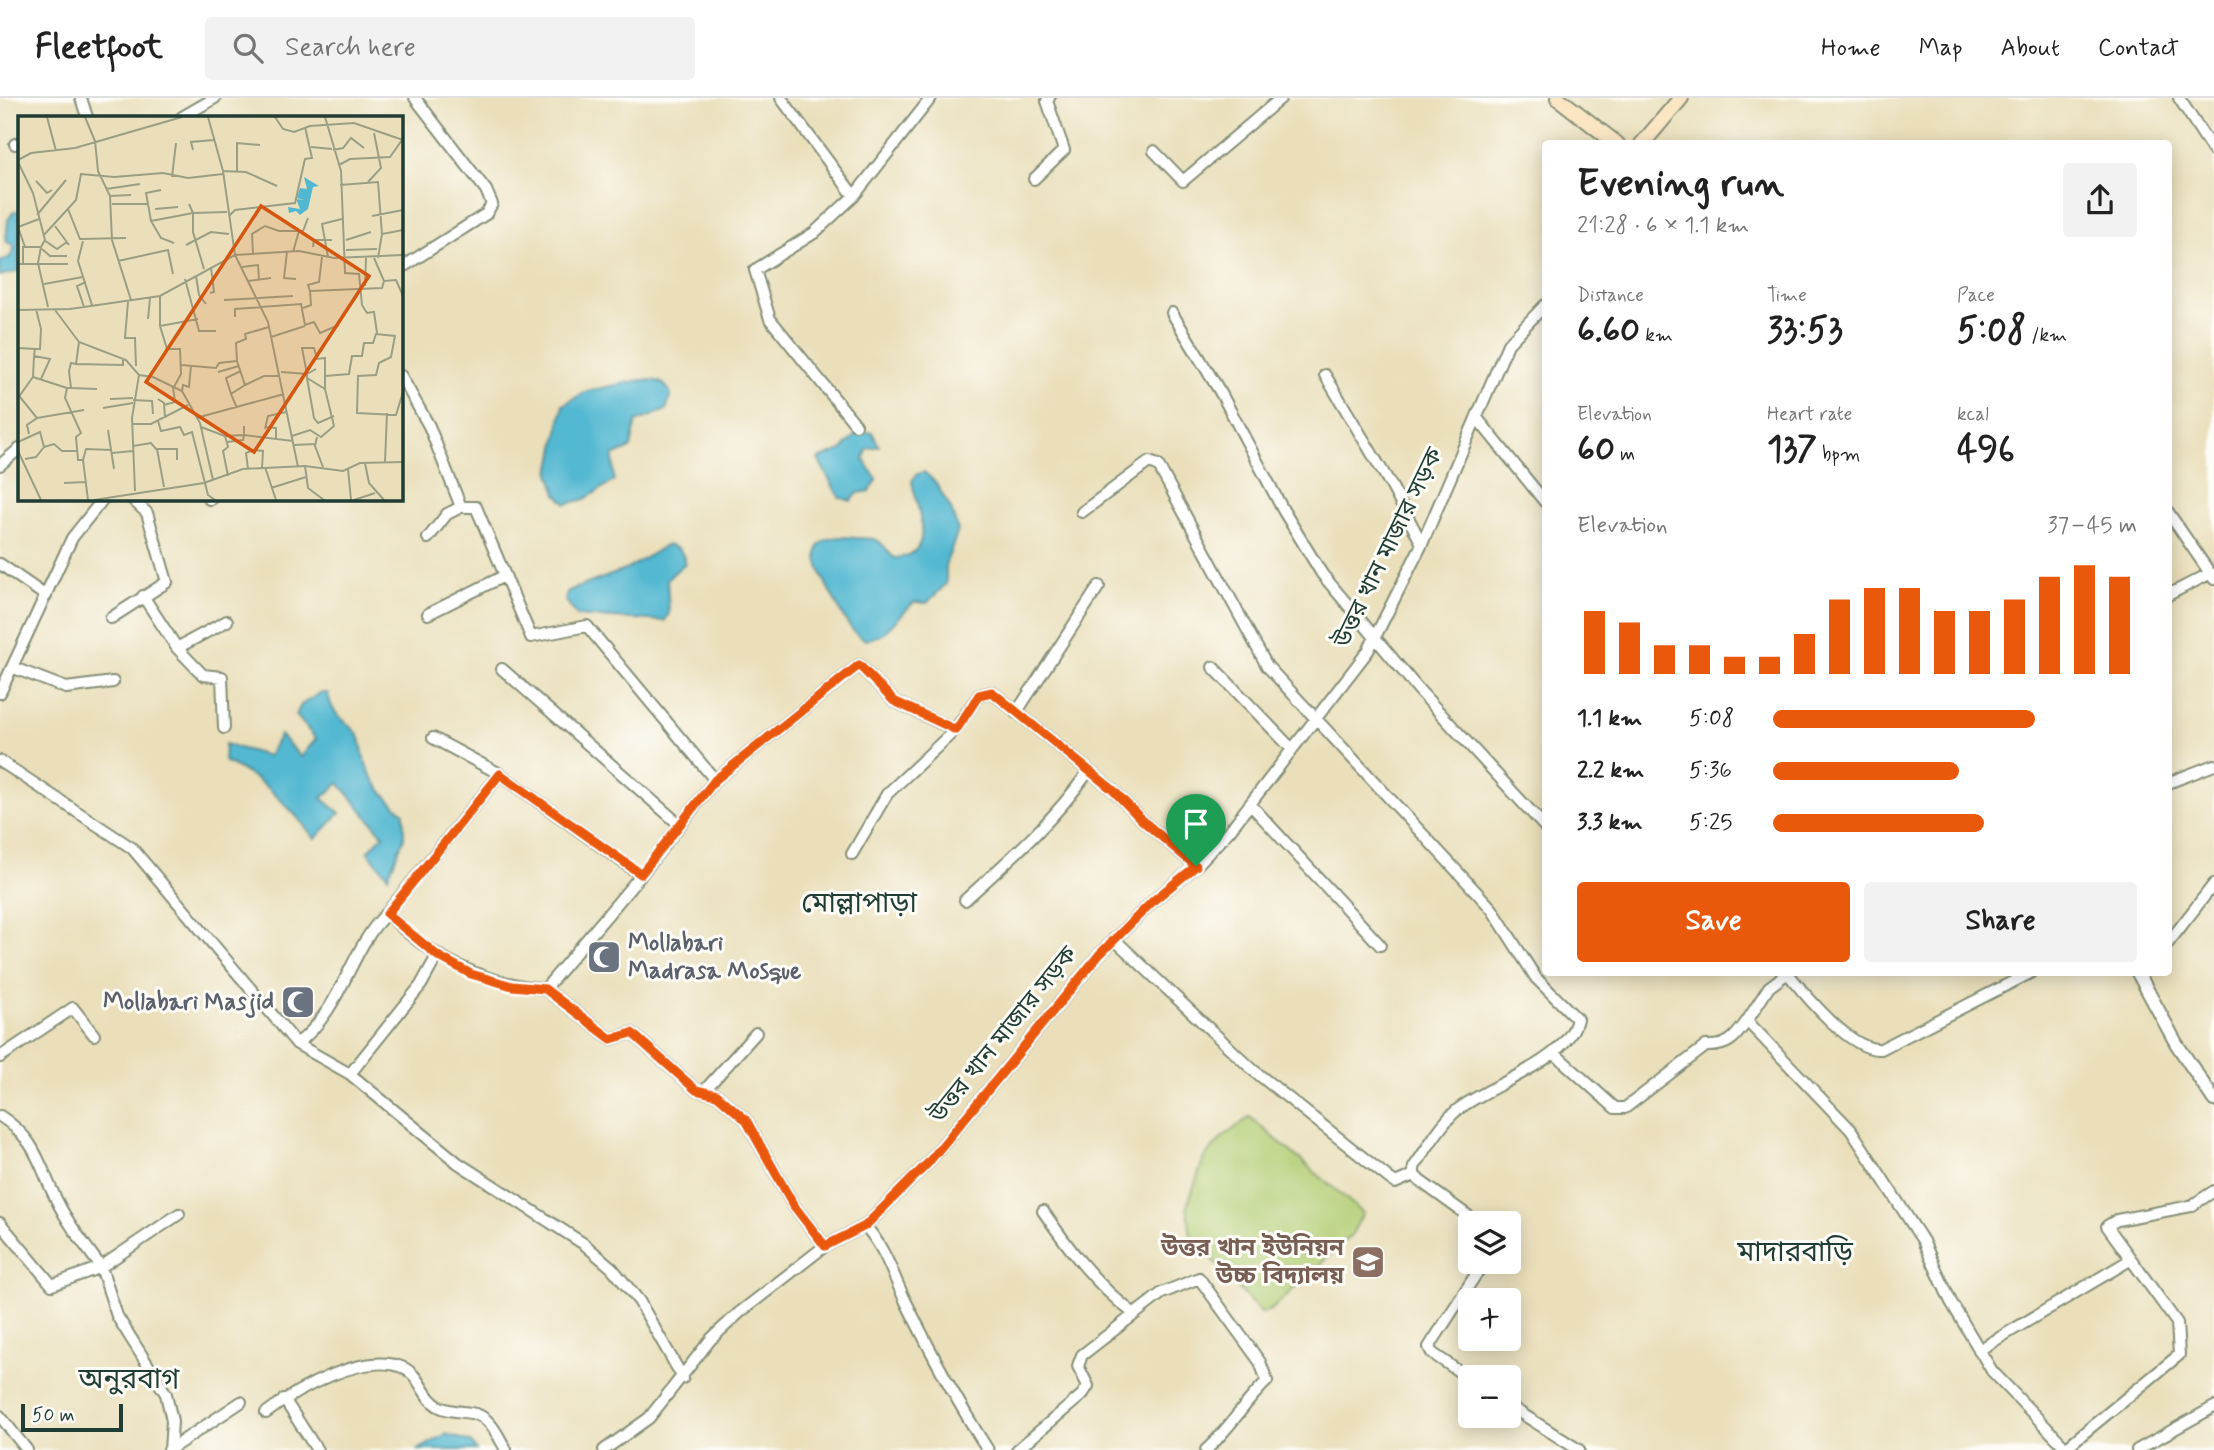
<!DOCTYPE html>
<meta charset="utf-8">
<style>
body{margin:0;font-family:Mynerve,"Noto Sans Bengali",sans-serif;background:#f2f2f2;color:#222;height:100vh;display:flex;flex-direction:column;font-size:26px;white-space:nowrap}
*{box-sizing:border-box;margin:0}
p{font-size:23px;color:#767676}
.icon{flex:none;width:38px;height:38px;fill:none;stroke:currentColor;stroke-width:2;stroke-linecap:round;stroke-linejoin:round}
.map{position:relative;flex:1;overflow:hidden}
.sheet{position:absolute;left:1542px;top:42px;width:630px;height:836px;display:flex;flex-direction:column;background:#fff;border-radius:7px;box-shadow:0 4px 18px #0003}
.sheet>*{flex:none}
.buttons{position:absolute;left:1458px;top:1113px;display:grid;gap:14px}
.buttons a{display:grid;place-items:center;width:63px;height:63px;border-radius:7px;background:#fff;box-shadow:0 4px 18px #0003;font-size:35px}
.scale{position:absolute;left:21px;bottom:18px;width:102px;box-sizing:border-box;padding-left:7px;border:4px solid #1f3d34;border-top:0;font-size:19px;line-height:24px;white-space:nowrap;color:#1f3d34;-webkit-text-stroke:5px #fdfcf7;paint-order:stroke}
.pin{position:absolute;display:grid;place-items:center;width:60px;height:60px;color:#fff;margin:-72px -30px;border-radius:50% 50% 50% 0;rotate:-45deg;box-shadow:0 0 7px #0007}
.pin .icon{rotate:45deg}
.round{display:grid;place-items:center;flex:none;width:74px;height:74px;border-radius:7px;background:#f2f2f2}
.summary{display:flex;align-items:center;justify-content:space-between;height:119px;padding:0 35px}
h1{font-size:38px;font-weight:700;line-height:52px}
.metrics{display:grid;grid-template-columns:repeat(3,1fr);gap:10px;height:119px;padding:7px 35px}
.metrics div{display:grid;align-content:center}
.metrics b{font-size:35px;font-weight:700}
.metrics small{font-size:19px;font-weight:400}
.metrics p{font-size:19px}
.chart{height:196px;padding:14px 35px}
.chart p{display:flex;justify-content:space-between}
.chart svg{width:100%;height:126px;margin-top:7px;stroke:#ea580c;stroke-width:6}
.primary-button{display:flex;gap:14px;margin-top:auto;padding:14px 35px}
.primary-button a{flex:1;height:80px;border-radius:7px;background:#ea580c;color:#fff;font-size:28px;font-weight:700;line-height:80px;text-align:center}
.primary-button a+a{background:#f2f2f2;color:#222}
ul{padding:0 35px;list-style:none;font-size:23px}
li{display:grid;grid-template-columns:112px 84px 1fr;align-items:center;height:52px}
li i{height:18px;border-radius:9px;background:#ea580c}
header{display:flex;align-items:center;gap:42px;box-sizing:border-box;height:98px;padding:0 35px;background:#fff;border-bottom:2px solid #e0e0e0}
header strong{font-size:33px}
nav{display:flex;gap:38px;margin-inline-start:auto;font-size:24px}
.search{width:490px;height:63px;background:#f2f2f2;display:flex;align-items:center;gap:18px;box-sizing:border-box;padding:0 24px;border-radius:7px;color:#767676;font-size:26px}
.map>svg:first-child{display:block}
.green{fill:#b2cd73;stroke:#688554;stroke-width:2}
.water{fill:#52b8d1;stroke:#387a82;stroke-width:2}
.lines{fill:none;stroke-linecap:round;stroke-linejoin:round}
.minor-casing{stroke:#848e77;stroke-width:14}
.tertiary-casing{stroke:#848e77;stroke-width:16}
.secondary-casing{stroke:#848e77;stroke-width:18}
.minor{stroke:#fff;stroke-width:10}
.tertiary{stroke:#fff;stroke-width:12}
.secondary{stroke:#fbe6c4;stroke-width:14}
.route-casing{stroke:#fff;stroke-width:14}
.route{stroke:#ea580c;stroke-width:9}
.labels{text-anchor:middle;dominant-baseline:central;stroke-width:6;stroke-linejoin:round;paint-order:stroke}
.street-label{font-size:24px;fill:#1f3d34;stroke:#fdfcf7}
.worship-label{font-size:24px;font-weight:bold;fill:#5b616d;stroke:#fdfcf7;text-anchor:start}
.education-label{font-size:24px;font-weight:bold;fill:#785e54;stroke:#fdfcf7;text-anchor:end}
.quarter-label{font-size:28px;fill:#1f3d34;stroke:#fdfcf7}
.inset-road{fill:none;stroke:#999e84;stroke-width:2}
.view{fill:#d45610;fill-opacity:0.15;stroke:#d45610;stroke-width:3.5}
.inset-edge{fill:none;stroke:#1f3d34;stroke-width:3.5}
</style>
<header>
<strong>Fleetfoot</strong>
<div class="search"><svg class="icon" aria-label="search" viewBox="0 0 24 24"><circle cx="10" cy="10" r="6"/><path d="M15 15l6 6"/></svg>Search here</div>
<nav><a>Home</a><a>Map</a><a>About</a><a>Contact</a></nav>
</header>
<div class="map">
<svg width="2214" height="1352" viewBox="0 0 2214 1352">
<rect width="100%" height="100%" fill="#fdfcf7"/>
<filter id="ink" filterUnits="userSpaceOnUse"><feTurbulence type="fractalNoise" baseFrequency=".0143" numOctaves="2"/><feDisplacementMap in="SourceGraphic" scale="14" xChannelSelector="R" yChannelSelector="G"/><feConvolveMatrix kernelMatrix="1 2 1 2 8 2 1 2 1" color-interpolation-filters="sRGB"/></filter>
<filter id="wash" filterUnits="userSpaceOnUse"><feTurbulence type="fractalNoise" baseFrequency=".00686" numOctaves="4" result="noise"/><feDisplacementMap in="SourceGraphic" scale="28" xChannelSelector="R" yChannelSelector="G"/><feGaussianBlur stdDeviation="1.57" result="paint"/><feColorMatrix in="noise" values="0 0 0 0 0 0 0 0 0 0 0 0 0 0 0 0 0 1.4 0 .05"/><feComposite in="paint" operator="in"/></filter>
<g filter="url(#wash)">
<rect width="100%" height="100%" fill="#eadfba"/>
<path class="green" d="M1250 1019 1363 1115 1352 1136 1271 1212 1261 1215 1191 1138 1187 1108 1204 1060 1223 1039Z"/>
<path class="water" d="M14 113H19V173L0 178V164L10 159 15 149 6 143 8 122Z
M641 282C656 282 664 282 671 296L666 312 636 324 631 350 613 358 614 383 585 401 566 406 557 396 550 375 563 307 587 293Z
M872 334 879 348 867 351 864 362 877 382 870 393 858 395 851 403 839 399 818 361 842 352 857 335Z
M924 374 935 384 951 411 958 433 946 465V486L927 505 914 504 883 536 866 542C850 536 842 515 834 501 815 468 801 433 855 440 862 441 870 439 876 442 885 445 887 456 895 460 939 458 916 408 912 383L917 376Z
M666 447C678 449 683 452 685 465L667 481 669 515 665 523 577 518 565 501 568 493 627 471Z
M320 595H328C332 621 346 620 359 638 362 644 362 653 364 659 371 684 385 699 404 715V740L388 778 368 754 383 737 339 685 322 700 340 715 315 741C289 707 263 681 224 663L225 646 268 658 280 637 301 659 316 641 296 617 301 607Z
M446 1336 471 1344 476 1352H418Z"/>
</g>
<g filter="url(#ink)">
<g class="lines">
<g class="minor-casing">
<path id="minor" d="M81 0 87 19
M781 0 854 98
M2179 0 2214 54
M182 19 215 0
M15 46 19 45
M1154 53 1183 83 1281 0
M1034 81 1064 52 1047 3 1049 0
M401 170 486 116 492 106 486 92 415 0
M1172 215 1222 297 1283 412 1322 476 1418 591 1545 729
M1325 277 1392 389 1422 446
M401 278 429 328 461 409H476L531 539 587 528 715 682
M1477 320 1545 404
M856 327 770 221 755 172 814 135 854 98 931 0
M0 367 19 351
M209 401H211
M1082 414 1149 364 1158 367 1267 568 1492 811 1536 880 1577 921C1567 965 1489 986 1456 1013 1439 1028 1427 1051 1414 1069V1077L1420 1083 1478 1125
M2168 414 2214 481
M428 440 447 416 461 409
M0 466 46 498
M2168 497 2211 475
M143 498 177 550 203 577 222 579 224 630
M428 516 504 478
M111 520 167 484 147 415 132 401
M177 550 227 523
M1213 569 1292 651
M14 570 66 590 113 584
M502 571 680 727
M0 595 72 440 103 401
M1016 615 1099 488
M433 640 500 676
M0 663 132 750 297 946 350 976 458 1065 584 1146 612 1170 639 1203 683 1280
M2168 685 2214 667
M1250 706 1380 847
M852 756 887 696 955 632
M965 802C1010 761 1053 724 1088 674
M387 815 500 676 641 777
M1114 841 1253 972 1395 1085 1414 1077
M2168 845 2214 786
M2030 875 1881 951C1852 954 1807 899 1790 878L1785 877 1769 889 1747 923 1851 1032 1923 1143 1951 1204 1992 1273 2068 1352
M297 946C345 908 349 851 387 815 431 861 482 885 545 891
M1554 955 1615 1010H1625L1706 948C1728 949 1735 940 1747 923
M0 959 73 910 94 937
M350 976 421 887 437 858
M704 993 756 935
M0 1018C37 1042 38 1065 56 1101 68 1126 85 1147 101 1169L179 1116
M1043 1113C1070 1152 1095 1186 1133 1215
M0 1125 52 1187 101 1169 117 1218 166 1296 172 1323 170 1352
M865 1128C886 1151 892 1176 906 1204 931 1255 957 1304 988 1352
M825 1148 794 1108 746 1022 717 997 696 992 632 935 611 941 545 891 641 777 715 682 859 567 894 603 955 632 979 597 992 594 1113 692 1143 723 1196 768
M1979 1252 2130 1162
M1470 1281 1432 1255 1429 1249 1484 1164
M284 1301 317 1352
M1508 1307 1579 1352
M266 1315C296 1292 365 1252 404 1270 421 1278 423 1301 440 1309 450 1314 461 1313 471 1315 490 1317 498 1338 506 1352
M0 1318 27 1352
M169 1352 241 1304
M604 1352 649 1320 711 1241 739 1215 825 1148 865 1128 928 1065 1099 857 1154 802 1196 768 1230 732 1368 553 1422 446 1508 246 1545 207
M1017 1352 1082 1297 1088 1288 1078 1268 1082 1257 1162 1195 1199 1180 1260 1264 1267 1283C1244 1305 1230 1330 1206 1352
M2063 1352 2179 1257 2177 1225 2107 1128 2117 1122 2191 1108 2214 1093
M2137 1352 2214 1309"/>
</g>
<g class="tertiary-casing">
<path id="tertiary" d="M2138 875 2176 945 2214 1002"/>
</g>
<g class="secondary-casing">
<path id="secondary" d="M1558 0 1617 46
M1642 46 1681 0"/>
</g>
<use href="#minor" class="minor"/>
<use href="#tertiary" class="tertiary"/>
<use href="#secondary" class="secondary"/>
</g>
</g>
<g class="lines" filter="url(#ink)">
<g class="route-casing">
<path id="route" d="M859 567 894 603 956 632 979 597 992 594 1113 692 1143 723 1196 768 1154 802 1099 857 928 1065 865 1128 825 1148 794 1108 746 1022 717 997 696 992 632 935 611 941 545 891 512 888 471 876 438 858 387 816 500 676 641 776 715 682Z"/>
</g>
<use href="#route" class="route"/>
</g>
<defs>
<g id="mosque-square" transform="scale(1.75)"><rect x="-9" y="-9" width="18" height="18" rx="4" fill="#6b7280" stroke="#fdfcf7"/><path d="M3.5-4.9A6 6 0 1 0 3.5 4.9A5 5 0 1 1 3.5-4.9Z" fill="#fff"/></g>
<g id="school-square" transform="scale(1.75)"><rect x="-9" y="-9" width="18" height="18" rx="4" fill="#8d6e63" stroke="#fdfcf7"/><path d="M0-5L7-2L0 1L-7-2ZM-4 1L0 2.5L4 1V4Q0 6-4 4Z" fill="#fff"/></g>
</defs>
<g fill-rule="evenodd">
<use href="#mosque-square" x="604" y="859"/>
<use href="#mosque-square" x="298" y="904"/>
<use href="#school-square" x="1368" y="1164"/>
</g>
<g class="labels">
<g class="street-label">
<text transform="translate(1389 450) rotate(-64)">উত্তর খান মাজার সড়ক</text>
<text transform="translate(1004 937) rotate(-51)">উত্তর খান মাজার সড়ক</text>
</g>
<g class="worship-label">
<text x="628" y="845">Mollabari<tspan x="628" dy="28">Madrasa Mosque</tspan></text>
<text x="274" y="904" text-anchor="end">Mollabari Masjid</text>
</g>
<g class="education-label">
<text x="1344" y="1150">উত্তর খান ইউনিয়ন<tspan x="1344" dy="28">উচ্চ বিদ্যালয়</tspan></text>
</g>
<g class="quarter-label">
<text x="859" y="806">মোল্লাপাড়া</text>
<text x="1795" y="1155">মাদারবাড়ি</text>
<text x="129" y="1282">অনুরবাগ</text>
</g>
</g>
<g transform="translate(18 18)">
<rect width="385" height="385" fill="#eadfba"/>
<path d="M286 61 301 70 295 71 290 93 282 99 278 95 271 97 270 91 282 93 278 83 286 84 279 82 282 72 289 73Z" fill="#52b8d1"/>
<path class="inset-road" d="M29 1 38 35M67 1 77 25 80 55 92 80 94 124 113 184M257 1 265 13 276 16 292 10 336 7 385 24M307 1 323 55 327 157 341 158 344 189 349 197 356 196 359 217M293 31 314 33M175 34 173 26 196 24M315 34 325 32 333 22 346 32M0 44 13 37 57 32 164 1M0 46 15 77 27 124 23 131H5V148M321 49 332 43 372 41 384 24M205 55 228 56 259 70M219 56V27L242 29M154 61 158 27M18 65 29 77 34 74M350 66 363 52 356 17M322 69 360 66 364 118M88 73 122 68M92 80 113 79M94 88H130L133 105M130 88 128 77 143 74M50 93 62 123 108 122M137 93 160 91M19 99 48 64M212 99 217 94 277 87 287 43 294 42 287 11M354 100 385 94M37 110 51 129M25 120 58 84 63 58 96 61 145 57 170 62 205 58M26 124 39 133 49 126M328 124 353 116M65 125 60 145 74 189M156 127 143 122 133 105 175 97 171 88M168 129 193 116 211 118M7 131 0 111 21 103M23 131 20 147 30 191M295 131 296 124H314M24 133 32 140H49M328 134 359 133M269 136 266 162 278 163M275 136 281 115M235 137 234 118 247 110 261 115H285L290 102M304 141 301 166 290 169 292 175 364 172 366 165M310 141 304 108 324 103M356 142 366 165 378 164 385 180M360 142 364 118 385 114M100 145 150 134 155 158M0 148H50M224 151 240 149 241 164M186 153 175 116V97L209 96M178 160 181 179 188 188M167 163 181 215H198M230 165 253 162M26 168 65 161M347 170 348 142M192 177 196 176 193 151M206 184 275 180M110 186 107 222H117L118 250M66 191 59 170 68 166M285 192 293 189 292 175M0 194 52 193 142 180 217 139 205 55 190 1M37 194 61 226 108 244 121 259 135 261 164 275 182 307 195 364M217 201V193L283 188 287 209 296 206 302 217 321 209M130 203 132 182M0 207V229M142 209V180M251 211 227 218 228 223 218 227 219 245 227 269 246 260H262M253 221 287 210M61 226 58 248 53 247 51 255 53 272H49L47 282 63 317 58 321 60 344H65L70 384M0 232 17 233 16 240 32 243 23 263M17 233H22L23 213 18 193M58 248 105 249V244M163 249 198 252 201 247 219 245M298 253 289 258V262L307 273M200 256 221 250M263 256 289 258 284 232H296L299 243 307 242V273L316 310 303 321 292 314 274 320M307 260 331 258 334 240H344L346 227H355L358 218 377 220 373 241 361 247 358 259 340 260 339 297 378 299 385 276M15 261 16 240M289 262 296 302 300 307 316 300M156 271 163 258 162 233H149L142 210 180 203M53 272 79 273M164 275 165 269 171 271 173 249M213 278 208 262 223 255M2 281 19 302 9 309 11 318M0 282 15 261 49 272M92 283 115 282M140 283 146 287 147 302M115 284 134 285 135 298M146 289 157 286 155 271M85 292 115 287M219 292 213 278 227 269M19 302 66 294M178 302 266 278M140 305 143 315 162 311 166 319 174 316 190 379 197 384M114 308H133L170 289M183 311 207 320 210 331 205 335 210 360M247 311 258 312V324M247 313 250 300 268 296M90 314 96 353M207 320 226 319V310M299 321 297 330 305 351M0 326 22 316 26 331 36 328 44 335H60M209 326 225 324 226 319 275 325M276 329 297 328M115 330 133 327 138 333H159V344M139 333 146 371M0 335 23 384M94 337 115 335M7 343 18 341 26 331M65 344 68 333 94 334M367 346 369 297M347 347 351 367 366 384M287 350 290 372 306 384M247 351 258 384M280 351 250 206 217 139 281 135 316 142 385 139M230 353 228 337 235 334 245 335 244 352M330 353 333 384M46 367 67 366M253 372 288 361M117 375 114 302 121 259M76 384 186 367 225 353 287 350 325 355 342 347 385 346M336 384 357 377"/>
<path class="view" d="M243 90 351 160 236 336 128 266Z"/>
<rect width="385" height="385" class="inset-edge"/>
</g>
</svg>
<div class="buttons">
<a><svg class="icon" aria-label="layers" viewBox="0 0 24 24"><path d="M12 4l9 5-9 5-9-5zM3 14l9 5 9-5"/></svg></a>
<a>+</a>
<a>−</a>
</div>
<div class="scale">50 m</div>
<div class="pin" style="left:1196px;top:768px;background:#1e9e55"><svg class="icon" aria-label="arrive" viewBox="0 0 24 24"><path d="M6 21V4h12l-3 4 3 4H6"/></svg></div>
<section class="sheet">
<div class="summary"><div><h1>Evening run</h1><p>21:28 · 6 × 1.1 km</p></div><a class="round"><svg class="icon" aria-label="share" viewBox="0 0 24 24"><path d="M12 15V3M7 8l5-5 5 5M5 13v7h14v-7"/></svg></a></div>
<div class="metrics">
<div><p>Distance</p><b>6.60<small> km</small></b></div>
<div><p>Time</p><b>33:53</b></div>
<div><p>Pace</p><b>5:08<small> /km</small></b></div>
</div>
<div class="metrics">
<div><p>Elevation</p><b>60<small> m</small></b></div>
<div><p>Heart rate</p><b>137<small> bpm</small></b></div>
<div><p>kcal</p><b>496</b></div>
</div>
<div class="chart"><p><span>Elevation</span>37–45 m</p>
<svg viewBox="0 0 160 44" preserveAspectRatio="none"><path d="M5 44V22M15 44V26M25 44V34M35 44V34M45 44V38M55 44V38M65 44V30M75 44V18M85 44V14M95 44V14M105 44V22M115 44V22M125 44V18M135 44V10M145 44V6M155 44V10"/></svg>
</div>
<ul>
<li><b>1.1 km</b>5:08<i style="width:72%"></i></li>
<li><b>2.2 km</b>5:36<i style="width:51%"></i></li>
<li><b>3.3 km</b>5:25<i style="width:58%"></i></li>
</ul>
<div class="primary-button"><a>Save</a><a>Share</a></div>
</section>
</div>
